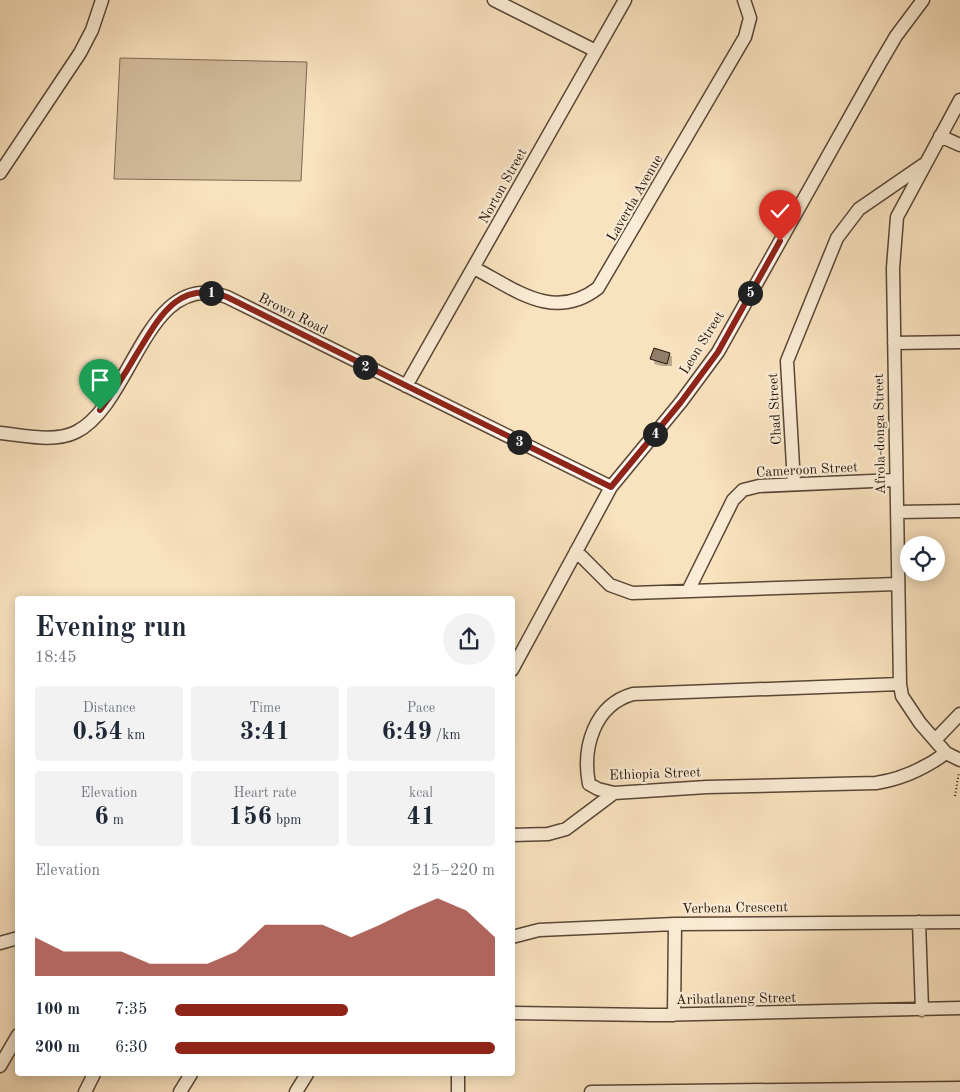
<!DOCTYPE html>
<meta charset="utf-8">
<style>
body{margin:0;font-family:"Old Standard TT",serif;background:#f2f2f3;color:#1f2937;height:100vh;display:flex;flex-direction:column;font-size:19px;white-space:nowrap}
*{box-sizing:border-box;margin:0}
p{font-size:16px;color:#747a83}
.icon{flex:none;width:28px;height:28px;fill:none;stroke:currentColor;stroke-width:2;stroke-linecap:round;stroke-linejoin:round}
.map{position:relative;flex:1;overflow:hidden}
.sheet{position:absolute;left:15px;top:596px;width:500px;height:480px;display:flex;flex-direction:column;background:#fff;border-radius:5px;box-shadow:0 2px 12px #0003}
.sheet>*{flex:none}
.controls{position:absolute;left:900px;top:536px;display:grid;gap:10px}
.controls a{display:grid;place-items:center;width:45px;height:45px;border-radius:50%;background:#fff;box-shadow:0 2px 12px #0003;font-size:25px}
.pin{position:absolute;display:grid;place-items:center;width:42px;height:42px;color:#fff;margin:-51px -21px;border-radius:50% 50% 50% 0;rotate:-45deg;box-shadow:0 0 5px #0007}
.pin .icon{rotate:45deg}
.km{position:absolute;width:25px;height:25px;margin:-12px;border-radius:50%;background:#222;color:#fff;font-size:14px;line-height:25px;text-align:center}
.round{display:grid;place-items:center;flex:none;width:52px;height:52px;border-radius:26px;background:#f2f2f3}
.overview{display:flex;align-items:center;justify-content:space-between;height:85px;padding:0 20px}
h1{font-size:28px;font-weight:600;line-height:38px}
.metrics{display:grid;grid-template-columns:repeat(3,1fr);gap:8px;height:85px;padding:5px 20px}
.metrics div{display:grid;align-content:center;border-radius:5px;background:#f2f2f3;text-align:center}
.metrics b{font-size:25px;font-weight:600}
.metrics small{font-size:14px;font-weight:400}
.metrics p{font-size:14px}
.chart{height:140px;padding:10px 20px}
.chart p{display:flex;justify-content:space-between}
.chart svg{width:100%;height:90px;margin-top:5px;fill:#8f2418;opacity:.7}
ul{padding:0 20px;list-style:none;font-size:16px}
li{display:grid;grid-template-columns:80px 60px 1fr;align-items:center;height:38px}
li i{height:12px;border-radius:6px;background:#8f2418}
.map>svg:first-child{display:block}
.green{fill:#d5bf9f;stroke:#7c6854}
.building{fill:#927e67;stroke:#231209;filter:url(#shadow)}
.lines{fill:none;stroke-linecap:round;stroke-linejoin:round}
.street-casing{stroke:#584636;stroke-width:15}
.path{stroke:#231209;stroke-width:2;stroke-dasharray:1 2.5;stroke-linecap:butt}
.street{stroke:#fbecd5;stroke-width:12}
.route-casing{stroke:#fff;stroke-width:10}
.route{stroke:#8f2418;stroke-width:6}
.labels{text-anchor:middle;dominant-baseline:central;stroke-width:4.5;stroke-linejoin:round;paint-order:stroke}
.street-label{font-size:14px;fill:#231209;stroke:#fbecd5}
</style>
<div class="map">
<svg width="960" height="1092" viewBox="0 0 960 1092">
<defs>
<filter id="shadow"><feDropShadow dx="4.5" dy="4.5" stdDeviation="0" flood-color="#0004"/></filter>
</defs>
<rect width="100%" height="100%" fill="#f9e2be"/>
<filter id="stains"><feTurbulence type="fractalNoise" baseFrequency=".004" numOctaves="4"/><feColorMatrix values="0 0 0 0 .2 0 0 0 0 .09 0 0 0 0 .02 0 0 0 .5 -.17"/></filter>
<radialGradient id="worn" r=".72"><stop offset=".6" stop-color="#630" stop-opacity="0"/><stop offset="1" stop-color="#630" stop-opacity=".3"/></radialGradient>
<path class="green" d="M120 58 307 62 301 181 114 179Z"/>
<path class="building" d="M654 348 670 353 667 364 650 359Z"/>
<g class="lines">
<g class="street-casing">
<path id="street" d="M494 0 596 51
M960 100 897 217 893 268 900 684 902 696 920 723 946 753 960 760
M940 136 960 145
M0 173 80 53 92 30 102 0
M474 268C516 290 554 322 598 288L745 37 750 18 744 0
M894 343 960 342
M406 386 625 0
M0 433C23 435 54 443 76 432 133 404 146 267 227 297L611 487
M794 484 787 361 837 238 859 209 923 165
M897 512 960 511
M576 551 610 585 632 593 897 584
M689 589 733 500 743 490 759 486 896 480
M512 670 611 487 681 402 718 352 879 65 896 36 923 0
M900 684 633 694C594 705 582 748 589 784L598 789 614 793 707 787 876 783C902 779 924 769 946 753
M935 740 960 714
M512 835 548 834 566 829 614 793
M919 922 922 1010
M512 937 539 930 675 924 960 922
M0 943 18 938
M512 1013 651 1015 960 1008
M674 1015 675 924
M0 1066 18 1035
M85 1092 94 1074
M180 1092 191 1074
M296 1092 307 1074
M458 1092V1074
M591 1092 960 1088"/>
</g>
<path class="path" d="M955 796 959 772"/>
<use href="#street" class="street"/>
</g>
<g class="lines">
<g class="route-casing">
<path id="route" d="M100 410C113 393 125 374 136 355 158 320 177 278 227 297L611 487 681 402 718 352 780 241"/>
</g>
<use href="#route" class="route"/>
</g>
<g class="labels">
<g class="street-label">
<text transform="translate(503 186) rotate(-61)">Norton Street</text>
<text transform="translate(635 198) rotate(-60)">Laverda Avenue</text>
<text transform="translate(293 314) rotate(27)">Brown Road</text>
<text transform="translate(702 343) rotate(-58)">Leon Street</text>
<text transform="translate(775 409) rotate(-93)">Chad Street</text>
<text transform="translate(880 434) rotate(-91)">Afrola-donga Street</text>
<text transform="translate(807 470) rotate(-3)">Cameroon Street</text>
<text transform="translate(655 774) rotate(-2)">Ethiopia Street</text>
<text transform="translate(735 908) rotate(-1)">Verbena Crescent</text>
<text transform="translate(736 999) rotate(-1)">Aribatlaneng Street</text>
</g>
</g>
<rect width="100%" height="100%" filter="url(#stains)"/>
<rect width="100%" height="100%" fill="url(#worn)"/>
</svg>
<div class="controls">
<a><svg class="icon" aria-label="locate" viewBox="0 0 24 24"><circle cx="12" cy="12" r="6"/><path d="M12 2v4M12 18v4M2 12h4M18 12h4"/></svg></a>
</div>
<div class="pin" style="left:100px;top:410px;background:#1e9e55"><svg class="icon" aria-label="arrive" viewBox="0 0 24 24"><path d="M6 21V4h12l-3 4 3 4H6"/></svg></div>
<div class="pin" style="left:780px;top:241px;background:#d93025"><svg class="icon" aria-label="check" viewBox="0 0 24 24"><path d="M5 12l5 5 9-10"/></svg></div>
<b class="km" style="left:211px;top:293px">1</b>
<b class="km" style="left:365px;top:367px">2</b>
<b class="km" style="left:519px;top:442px">3</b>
<b class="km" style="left:655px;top:434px">4</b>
<b class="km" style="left:750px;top:293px">5</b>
<section class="sheet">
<div class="overview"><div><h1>Evening run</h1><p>18:45</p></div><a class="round"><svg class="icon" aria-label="share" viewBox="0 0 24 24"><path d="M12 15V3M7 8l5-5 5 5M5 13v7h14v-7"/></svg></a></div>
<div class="metrics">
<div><p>Distance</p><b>0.54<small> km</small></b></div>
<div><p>Time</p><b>3:41</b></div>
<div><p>Pace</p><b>6:49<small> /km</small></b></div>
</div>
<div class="metrics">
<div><p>Elevation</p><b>6<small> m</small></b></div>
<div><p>Heart rate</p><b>156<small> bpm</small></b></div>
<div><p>kcal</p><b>41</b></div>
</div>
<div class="chart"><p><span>Elevation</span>215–220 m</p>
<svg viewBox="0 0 160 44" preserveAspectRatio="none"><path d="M0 44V25L10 32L20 32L30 32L40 38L50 38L60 38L70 32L80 19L90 19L100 19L110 25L120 19L130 12L140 6L150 12L160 25V44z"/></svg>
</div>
<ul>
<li><b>100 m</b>7:35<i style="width:54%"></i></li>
<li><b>200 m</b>6:30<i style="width:100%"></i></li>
</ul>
</section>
</div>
